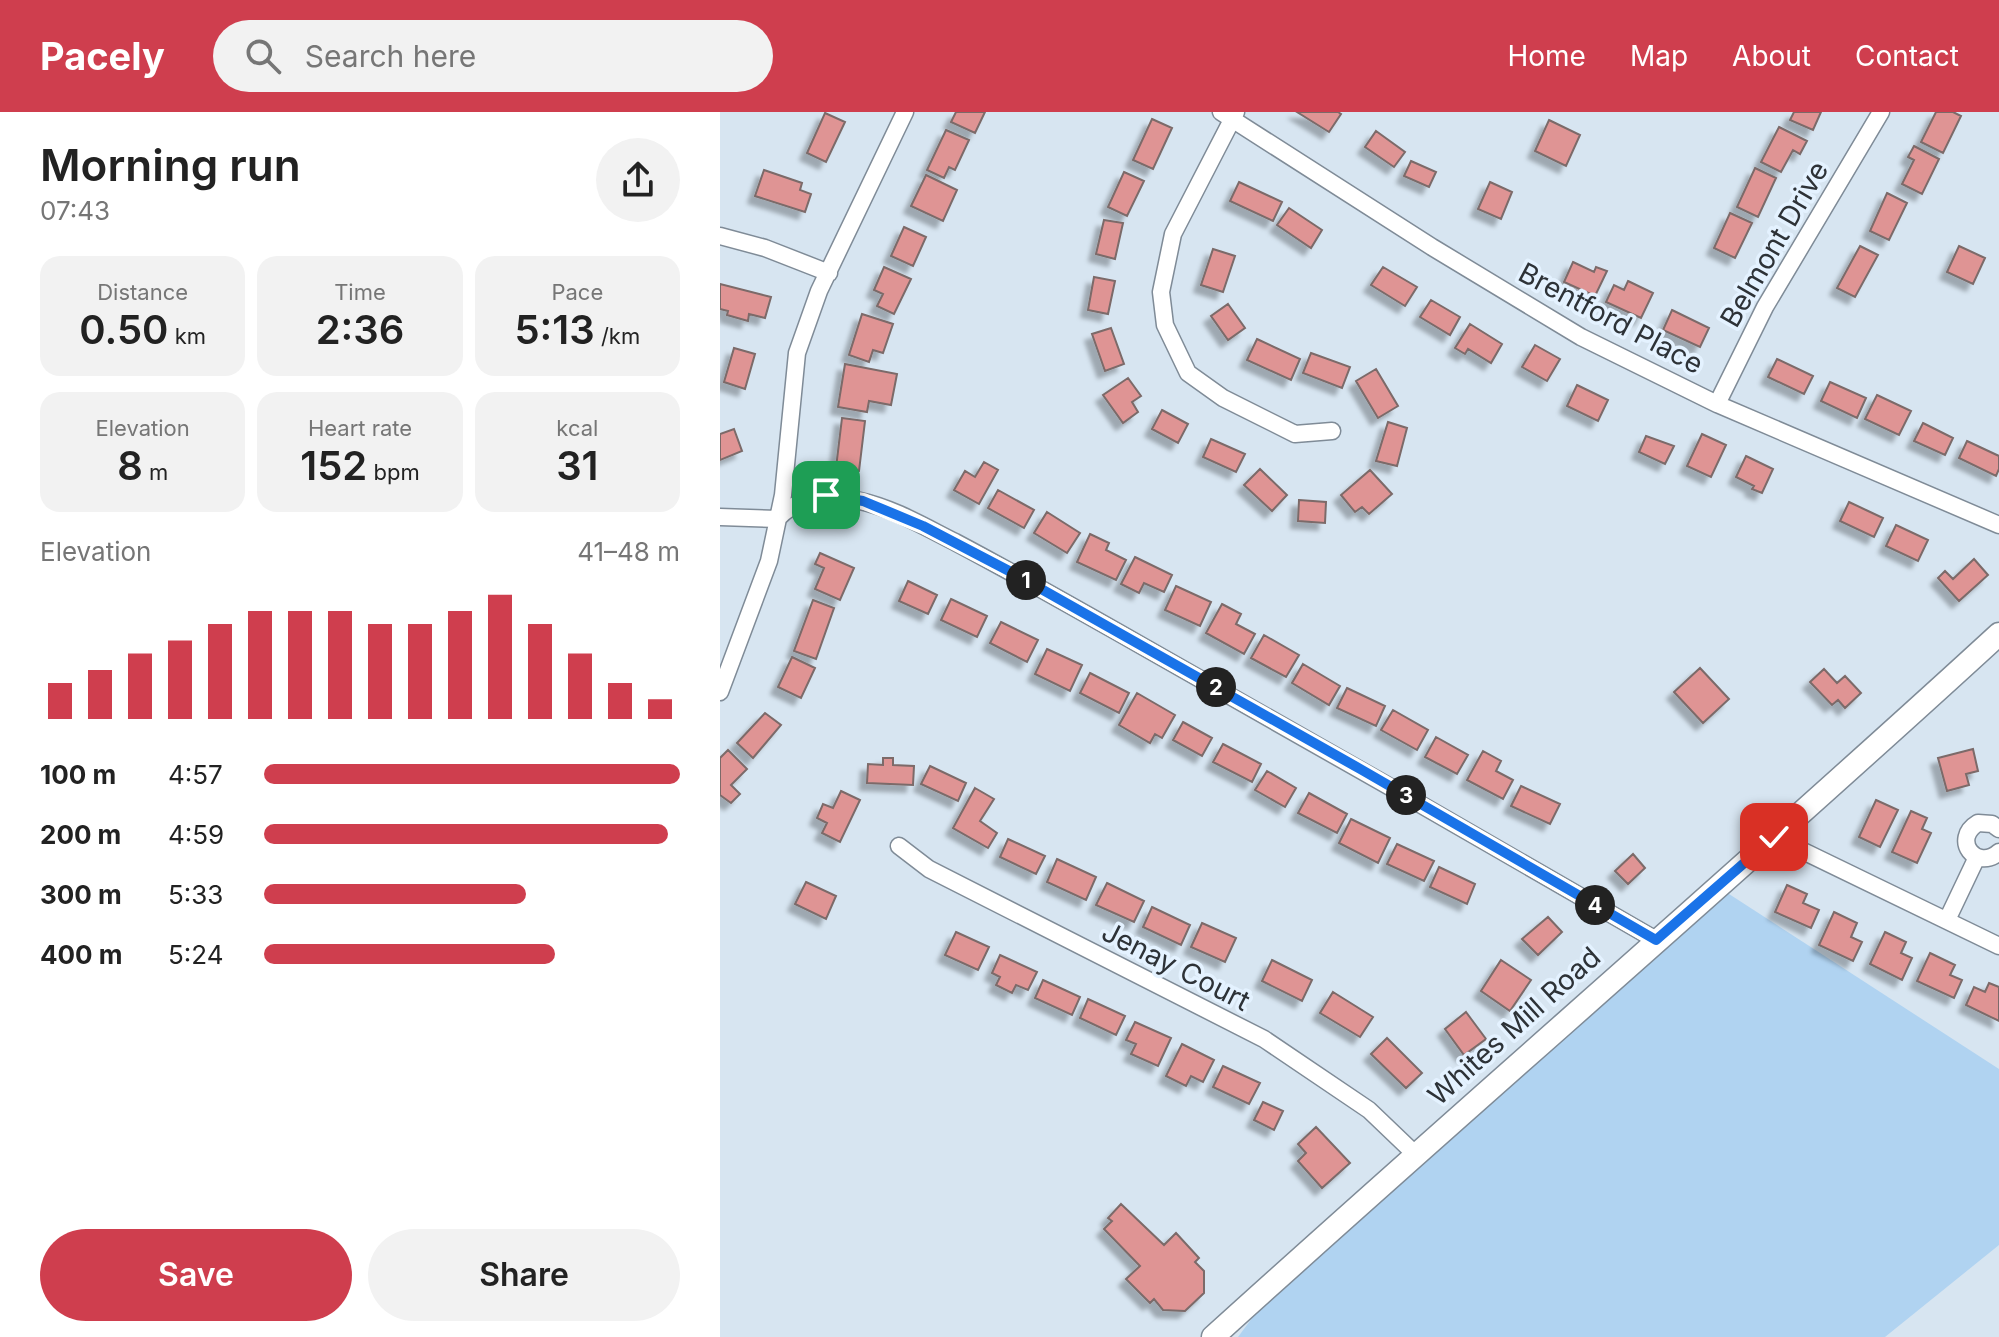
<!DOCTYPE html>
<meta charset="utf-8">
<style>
body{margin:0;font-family:Inter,sans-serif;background:#f2f2f2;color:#222;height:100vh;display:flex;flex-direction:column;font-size:30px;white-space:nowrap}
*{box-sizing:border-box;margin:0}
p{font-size:26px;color:#767676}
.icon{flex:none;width:44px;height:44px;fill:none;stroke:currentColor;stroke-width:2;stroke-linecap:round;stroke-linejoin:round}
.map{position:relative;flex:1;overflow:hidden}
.side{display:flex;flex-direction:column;background:#fff;width:720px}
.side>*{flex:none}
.pin{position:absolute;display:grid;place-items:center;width:68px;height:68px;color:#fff;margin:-34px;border-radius:16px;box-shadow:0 4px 12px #0006}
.km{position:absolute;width:40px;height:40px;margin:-20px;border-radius:50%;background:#222;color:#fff;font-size:22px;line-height:40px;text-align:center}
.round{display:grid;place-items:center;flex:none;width:84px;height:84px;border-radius:42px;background:#f2f2f2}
.headline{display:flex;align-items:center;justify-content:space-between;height:136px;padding:0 40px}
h1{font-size:44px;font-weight:600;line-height:60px}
.metrics{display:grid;grid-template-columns:repeat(3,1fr);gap:12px;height:136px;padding:8px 40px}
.metrics div{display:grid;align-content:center;border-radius:20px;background:#f2f2f2;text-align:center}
.metrics b{font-size:40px;font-weight:600}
.metrics small{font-size:22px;font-weight:400}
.metrics p{font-size:22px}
.chart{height:224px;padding:16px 40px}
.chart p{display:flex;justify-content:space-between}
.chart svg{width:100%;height:144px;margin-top:8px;stroke:#cf3e4e;stroke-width:6}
.button{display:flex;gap:16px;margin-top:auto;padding:16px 40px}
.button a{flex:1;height:92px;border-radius:48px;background:#cf3e4e;color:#fff;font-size:32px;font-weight:600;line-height:92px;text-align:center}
.button a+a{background:#f2f2f2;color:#222}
ul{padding:0 40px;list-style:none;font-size:26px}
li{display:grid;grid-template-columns:128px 96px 1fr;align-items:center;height:60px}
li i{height:20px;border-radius:10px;background:#cf3e4e}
header{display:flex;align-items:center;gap:48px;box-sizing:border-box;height:112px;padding:0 40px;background:#cf3e4e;color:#fff}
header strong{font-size:38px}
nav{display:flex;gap:44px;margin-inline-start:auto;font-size:28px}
.search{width:560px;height:72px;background:#f2f2f2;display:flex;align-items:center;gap:20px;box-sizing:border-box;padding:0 28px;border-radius:44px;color:#767676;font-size:30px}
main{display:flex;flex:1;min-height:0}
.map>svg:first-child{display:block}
.green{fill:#b0d3f1}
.building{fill:#df9494;stroke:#7b6a69;stroke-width:2;filter:url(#shadow)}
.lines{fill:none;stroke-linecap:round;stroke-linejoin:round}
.street-casing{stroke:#7f8b97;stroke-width:19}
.secondary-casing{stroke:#7f8b97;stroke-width:25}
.street{stroke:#fff;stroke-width:16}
.secondary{stroke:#fff;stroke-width:22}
.route-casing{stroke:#fff;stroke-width:16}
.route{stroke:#1a73e8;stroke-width:10}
.labels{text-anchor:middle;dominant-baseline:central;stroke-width:7;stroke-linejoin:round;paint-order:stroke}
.street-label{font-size:28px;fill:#2d3237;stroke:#e4f2ff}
</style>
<header>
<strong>Pacely</strong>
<div class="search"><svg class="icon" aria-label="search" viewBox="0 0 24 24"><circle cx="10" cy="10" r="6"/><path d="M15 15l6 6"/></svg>Search here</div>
<nav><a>Home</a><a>Map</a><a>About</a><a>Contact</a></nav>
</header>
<main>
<section class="side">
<div class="headline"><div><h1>Morning run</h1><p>07:43</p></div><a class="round"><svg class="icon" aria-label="share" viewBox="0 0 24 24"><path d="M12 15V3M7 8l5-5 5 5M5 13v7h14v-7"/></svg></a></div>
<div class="metrics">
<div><p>Distance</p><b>0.50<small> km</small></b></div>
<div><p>Time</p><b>2:36</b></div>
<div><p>Pace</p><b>5:13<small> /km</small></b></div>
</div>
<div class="metrics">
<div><p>Elevation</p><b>8<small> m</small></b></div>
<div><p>Heart rate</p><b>152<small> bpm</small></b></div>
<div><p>kcal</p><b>31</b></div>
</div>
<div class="chart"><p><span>Elevation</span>41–48 m</p>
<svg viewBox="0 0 160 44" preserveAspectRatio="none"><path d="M5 44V33M15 44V29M25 44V24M35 44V20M45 44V15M55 44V11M65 44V11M75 44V11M85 44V15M95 44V15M105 44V11M115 44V6M125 44V15M135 44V24M145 44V33M155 44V38"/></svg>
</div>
<ul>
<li><b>100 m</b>4:57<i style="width:100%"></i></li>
<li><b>200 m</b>4:59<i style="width:97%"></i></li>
<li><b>300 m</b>5:33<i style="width:63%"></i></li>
<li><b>400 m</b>5:24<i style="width:70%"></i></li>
</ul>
<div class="button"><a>Save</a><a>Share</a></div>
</section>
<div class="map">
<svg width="1279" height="1225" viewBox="0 0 1279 1225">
<defs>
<filter id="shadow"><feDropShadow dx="-7" dy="7" stdDeviation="2" flood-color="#0004"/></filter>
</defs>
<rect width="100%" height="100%" fill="#d7e5f1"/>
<path class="green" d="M992 771 1279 957V1133L1165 1225H518L582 1139Z"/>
<path class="building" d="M236 0H265L255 21 231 10Z
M577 0H618L621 2 609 20Z
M1074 0H1101L1093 18 1070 8Z
M1216 0H1233L1241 4 1223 41 1201 30Z
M105 1 125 10 106 50 87 41Z
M432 7 452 16 433 57 413 48Z
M829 8 860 23 846 54 815 39Z
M1059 15 1087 29 1080 42 1073 38 1061 60 1041 50Z
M226 18 249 28 235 58 229 55 224 66 207 58Z
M656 19 685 40 674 55 645 35Z
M1194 34 1219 47 1202 82 1182 72 1194 48 1188 45Z
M691 49 716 60 709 75 684 64Z
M1035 56 1056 66 1038 105 1017 95Z
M44 58 82 71 80 78 91 82 85 100 35 84Z
M404 60 424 69 407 104 388 95Z
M206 63 237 78 223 109 191 94Z
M519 70 562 90 553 109 510 89Z
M770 70 792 80 781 107 758 97Z
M1167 81 1187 91 1169 128 1150 119Z
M569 96 602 118 591 136 557 113Z
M1010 101 1032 111 1015 146 994 136Z
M384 108 403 111 395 147 376 142Z
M184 115 206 125 193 154 171 144Z
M1140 134 1158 143 1135 185 1117 176Z
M1239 134 1265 146 1253 172 1227 160Z
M493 137 515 144 503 180 481 173Z
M853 150 874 160 876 155 887 159 875 184 844 170Z
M164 155 191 167 174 202 157 194 163 182 154 178Z
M663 155 697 175 685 194 651 173Z
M374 165 395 169 388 202 368 198Z
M908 169 933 181 921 206 886 190 894 173 904 178Z
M0 172 51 185 45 206 29 202 28 209 7 203 8 199 0 197Z
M711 188 740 205 730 223 700 205Z
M508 192 525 216 508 228 491 204Z
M952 198 989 216 980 235 943 218Z
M142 202 173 212 163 241 153 238 149 250 129 243Z
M750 212 782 232 771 251 748 237 745 242 735 236Z
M391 216 404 252 385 259 372 222Z
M537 227 580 247 571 268 527 248Z
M815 233 840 247 827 269 802 255Z
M14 236 35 242 25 277 4 270Z
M591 241 630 255 622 276 583 261Z
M1057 247 1093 264 1084 282 1048 265Z
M125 252 177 262 171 293 149 289 147 300 118 295Z
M656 257 678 294 658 306 636 269Z
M408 266 421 284 412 290 418 300 403 311 383 283Z
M1110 270 1146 286 1137 306 1101 289Z
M857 273 888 288 878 309 847 294Z
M1157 283 1191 299 1179 323 1145 307Z
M442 298 468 312 458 331 432 317Z
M122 306 145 309 139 359 116 356Z
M668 310 687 316 677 354 656 349Z
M1203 311 1233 326 1225 343 1194 329Z
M14 317 22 339 0 348V322Z
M982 322 1006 333 991 365 967 354Z
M926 324 954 334 945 352 919 340Z
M491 327 525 342 516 360 483 345Z
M1247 329 1279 344V357L1276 364 1239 346Z
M1026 344 1053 357 1042 381 1032 377 1034 374 1016 365Z
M264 350 278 358 259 392 234 378 245 359 255 365Z
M540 357 567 383 552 399 524 373Z
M650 358 672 382 649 402 642 395 635 400 621 383Z
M278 378 314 398 304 416 268 396Z
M579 388 606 390 605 411 578 409Z
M1129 390 1163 406 1154 425 1120 409Z
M327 400 360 421 347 441 314 421Z
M1176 413 1208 428 1198 449 1166 434Z
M370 422 389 431 386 438 406 448 396 468 357 450Z
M100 441 134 456 120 488 95 477 104 456 95 452Z
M415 445 452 463 444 480 424 471 419 481 401 472Z
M1254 447 1268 463 1239 489 1218 466 1225 459 1233 467Z
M188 469 217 483 208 502 179 489Z
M456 474 491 490 480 514 445 498Z
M231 487 267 504 257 525 221 508Z
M93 488 114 496 96 547 74 539Z
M502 492 521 502 516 512 535 522 524 542 486 521Z
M281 510 318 528 307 550 270 531Z
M544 523 579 543 566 565 531 546Z
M327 537 362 553 350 579 315 562Z
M72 545 95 556 81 586 58 575Z
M583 552 620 574 609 593 572 571Z
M980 556 1009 587 983 611 954 580Z
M1104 557 1117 571 1125 564 1141 581 1125 596 1118 588 1112 593 1090 570Z
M370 561 409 581 399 601 360 581Z
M627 576 665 594 656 614 617 596Z
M417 581 455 603 442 626 435 622 430 631 399 613Z
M673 598 708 618 697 638 661 618Z
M45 601 61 613 33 646 17 631Z
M463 610 492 626 482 644 453 628Z
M716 625 748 643 737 662 705 645Z
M503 632 541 652 532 670 493 650Z
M1253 637 1258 659 1246 662 1249 673 1227 679 1218 646Z
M8 638 27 657 11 673 20 682 11 691 0 683V646Z
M763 639 781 649 776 659 793 668 783 687 747 668Z
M163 646H173V653L194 654 193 673 147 671 148 652 163 653Z
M210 654 246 671 238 689 201 672Z
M547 659 576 676 565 695 535 678Z
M801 674 840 692 830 712 791 694Z
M255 676 274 687 260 709 277 721 268 736 233 716Z
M121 679 140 688 120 730 102 721 107 711 97 706 103 692 113 696Z
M589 681 627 702 617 721 578 701Z
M1156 688 1178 698 1160 735 1139 725Z
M1191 699 1207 706 1202 717 1211 721 1197 751 1172 740Z
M631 707 670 726 658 751 619 731Z
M288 727 325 744 316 762 280 745Z
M677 732 714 749 704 769 667 752Z
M913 742 925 756 908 772 895 759Z
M337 747 376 765 366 788 327 770Z
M719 755 755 772 747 792 710 775Z
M86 770 116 784 106 807 75 792Z
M387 771 424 789 414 810 376 793Z
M1067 773 1087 782 1083 791 1099 798 1091 816 1055 800Z
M432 795 470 813 461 833 423 815Z
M1114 800 1137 811 1131 825 1142 830 1133 849 1099 833Z
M828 805 842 820 818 843 802 827Z
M482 811 516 826 505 850 471 835Z
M236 820 269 835 258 858 225 843Z
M1165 820 1186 830 1181 841 1192 846 1182 868 1150 852Z
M1210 841 1235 853 1230 863 1242 868 1234 886 1197 869Z
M280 843 317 860 308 878 296 873 292 881 276 873 280 865 272 861Z
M552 848 592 868 582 889 542 869Z
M781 848 811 868 790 899 761 879Z
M323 868 360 885 352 903 315 886Z
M1269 871 1279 875V909L1246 893 1254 875 1265 880Z
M613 880 653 905 640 925 600 901Z
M368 887 405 904 396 923 360 906Z
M746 900 766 927 744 943 725 917Z
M415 910 451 926 438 954 411 942 416 932 406 928Z
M667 926 702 961 686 976 651 942Z
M462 932 494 948 483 970 471 964 466 974 446 964Z
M503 954 540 971 529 992 493 975Z
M543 990 563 999 554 1018 534 1008Z
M596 1015 630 1051 602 1076 578 1049 586 1041 578 1032Z
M401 1092 444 1133 456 1121 479 1146 475 1150 484 1159V1181L465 1199 443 1198 434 1187 430 1191 406 1167 420 1154 384 1117 392 1109 388 1106Z"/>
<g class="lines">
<g class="street-casing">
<path id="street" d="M501 0 712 135 861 225 997 292 1279 413
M516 0 453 122 441 180 445 213 468 261 503 286 575 322 612 319
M0 124 45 136 109 161
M997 292 1045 195 1161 0
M0 405 57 407C79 383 110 382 140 389 173 396 205 415 235 430 288 458 341 488 394 518 575 620 756 724 936 828
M0 580 49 449 63 383 77 241 99 179 185 0
M1279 717 1272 712 1258 711C1231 727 1256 760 1279 740
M1054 725 1279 834
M179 734 209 757 544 927 649 998 695 1042
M1227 808 1257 745"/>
</g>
<g class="secondary-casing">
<path id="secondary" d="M493 1225C753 989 1020 760 1279 522"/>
</g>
<use href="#street" class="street"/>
<use href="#secondary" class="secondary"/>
</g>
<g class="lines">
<g class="route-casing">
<path id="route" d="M106 383 143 389 203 414 291 460 642 658 936 828 1054 725"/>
</g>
<use href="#route" class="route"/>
</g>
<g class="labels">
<g class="street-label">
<text transform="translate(1054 132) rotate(-60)">Belmont Drive</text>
<text transform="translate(891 206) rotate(28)">Brentford Place</text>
<text transform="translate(456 854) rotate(27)">Jenay Court</text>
<text transform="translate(794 914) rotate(-42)">Whites Mill Road</text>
</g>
</g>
</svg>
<div class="pin" style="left:106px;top:383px;background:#1e9e55"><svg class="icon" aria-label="arrive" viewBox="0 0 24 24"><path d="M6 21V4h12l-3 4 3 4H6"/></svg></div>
<div class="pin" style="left:1054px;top:725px;background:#d93025"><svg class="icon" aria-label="check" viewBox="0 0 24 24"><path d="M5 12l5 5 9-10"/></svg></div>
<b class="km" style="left:306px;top:468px">1</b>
<b class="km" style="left:496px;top:575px">2</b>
<b class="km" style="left:686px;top:683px">3</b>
<b class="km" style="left:875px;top:793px">4</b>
</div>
</main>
